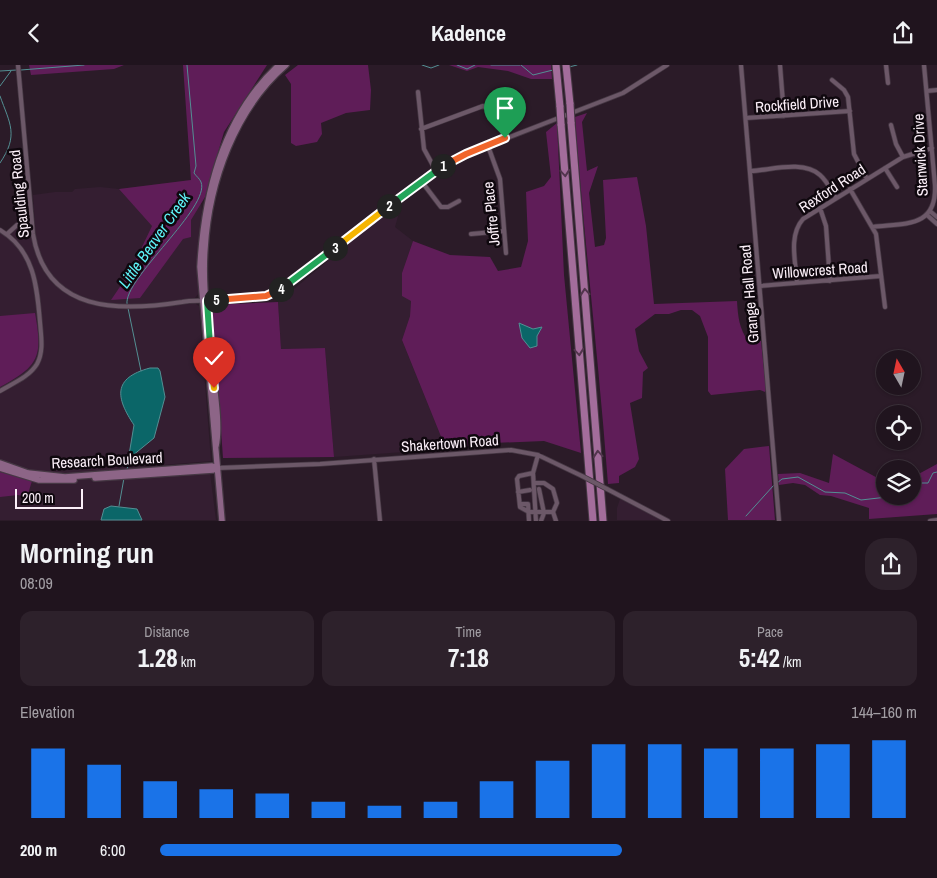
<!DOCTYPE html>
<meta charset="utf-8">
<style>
body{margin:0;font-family:"Archivo Narrow",sans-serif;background:#2d212b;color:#f1f3f6;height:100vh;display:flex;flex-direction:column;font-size:19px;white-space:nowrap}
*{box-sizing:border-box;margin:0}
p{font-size:16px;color:#a29ea4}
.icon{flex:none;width:28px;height:28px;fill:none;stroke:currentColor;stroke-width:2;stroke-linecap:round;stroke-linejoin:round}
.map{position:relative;height:456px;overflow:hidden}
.details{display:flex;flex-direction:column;background:#20141e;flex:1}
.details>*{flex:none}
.needle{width:32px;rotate:351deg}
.tools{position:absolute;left:876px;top:285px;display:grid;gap:10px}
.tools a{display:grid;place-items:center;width:45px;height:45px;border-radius:50%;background:#20141e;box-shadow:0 1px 4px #0004,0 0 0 1px #3d333c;font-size:25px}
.scale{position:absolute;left:15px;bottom:12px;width:68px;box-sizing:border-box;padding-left:5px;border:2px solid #fbeff8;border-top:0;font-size:14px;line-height:18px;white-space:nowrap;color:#fbeff8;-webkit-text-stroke:4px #0f080e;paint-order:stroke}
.pin{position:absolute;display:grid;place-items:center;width:42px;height:42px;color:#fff;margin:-51px -21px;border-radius:50% 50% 50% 0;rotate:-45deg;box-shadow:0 0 5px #0007}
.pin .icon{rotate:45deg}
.km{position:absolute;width:25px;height:25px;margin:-12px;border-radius:50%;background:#222;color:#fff;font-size:14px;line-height:25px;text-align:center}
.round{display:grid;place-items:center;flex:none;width:52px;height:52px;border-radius:20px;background:#2d212b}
.headline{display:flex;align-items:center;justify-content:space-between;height:85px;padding:0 20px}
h1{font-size:28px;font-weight:800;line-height:38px}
.figures{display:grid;grid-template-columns:repeat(3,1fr);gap:8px;height:85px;padding:5px 20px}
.figures div{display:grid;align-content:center;border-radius:12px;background:#2d212b;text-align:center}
.figures b{font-size:25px;font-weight:800}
.figures small{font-size:14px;font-weight:400}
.figures p{font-size:14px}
.chart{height:140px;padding:10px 20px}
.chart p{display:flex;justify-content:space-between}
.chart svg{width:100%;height:90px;margin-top:5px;stroke:#1a73e8;stroke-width:6}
ul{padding:0 20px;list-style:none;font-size:16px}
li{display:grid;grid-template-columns:80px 60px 1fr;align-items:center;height:38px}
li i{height:12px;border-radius:6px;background:#1a73e8}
header{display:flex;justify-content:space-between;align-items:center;height:65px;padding:0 20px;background:#20141e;font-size:22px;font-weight:800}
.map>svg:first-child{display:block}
.built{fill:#341e31}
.green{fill:#5f1d58}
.water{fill:#0b6668;stroke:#538f93}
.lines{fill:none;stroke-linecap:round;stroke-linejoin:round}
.stream{stroke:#538f93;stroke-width:1}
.minor-casing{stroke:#463844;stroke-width:5.5}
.major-casing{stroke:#463844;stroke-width:8}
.highway-casing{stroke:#463844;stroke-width:9}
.minor{stroke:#6c5868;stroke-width:4}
.major{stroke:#8d6587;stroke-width:5.5}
.highway{stroke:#a36d9b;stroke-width:7}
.minor-bridge-casing{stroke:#463844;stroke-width:5.5;stroke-linecap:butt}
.highway-bridge-casing{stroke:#463844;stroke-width:9;stroke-linecap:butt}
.minor-bridge{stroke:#6c5868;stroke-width:4}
.highway-bridge{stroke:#a36d9b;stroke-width:7}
.oneway{stroke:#52354d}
.split-1-casing{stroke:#fff;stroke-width:10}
.split-2-casing{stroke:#fff;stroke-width:10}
.split-3-casing{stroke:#fff;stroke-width:10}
.split-4-casing{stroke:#fff;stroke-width:10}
.split-5-casing{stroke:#fff;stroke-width:10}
.split-6-casing{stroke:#fff;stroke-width:10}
.split-7-casing{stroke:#fff;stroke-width:10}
.split-1{stroke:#f0652b;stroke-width:6}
.split-2{stroke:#22a559;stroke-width:6}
.split-3{stroke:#f5b400;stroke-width:6}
.split-4{stroke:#22a559;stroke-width:6}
.split-5{stroke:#f0652b;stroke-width:6}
.split-6{stroke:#22a559;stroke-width:6}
.split-7{stroke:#f5b400;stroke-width:6}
.labels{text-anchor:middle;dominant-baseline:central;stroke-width:5;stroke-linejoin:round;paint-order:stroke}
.street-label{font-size:15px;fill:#fbeff8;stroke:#0f080e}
.water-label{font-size:16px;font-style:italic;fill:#5ef3f7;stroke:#0f080e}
</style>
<header><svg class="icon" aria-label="back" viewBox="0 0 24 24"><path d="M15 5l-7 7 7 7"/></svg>Kadence<svg class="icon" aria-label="share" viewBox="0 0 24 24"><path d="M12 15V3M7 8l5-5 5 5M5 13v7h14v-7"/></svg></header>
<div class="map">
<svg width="937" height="456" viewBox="0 0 937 456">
<rect width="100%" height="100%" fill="#2b1b28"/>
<path class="built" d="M191 115 200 131 203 153 198 190 199 228 195 233 196 239 199 241 211 396 138 402 136 413 210 408 216 455H0V165L7 169 13 163 35 161 33 130 55 127H72L75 124 100 122 119 124Z
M403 134 395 162 413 176 402 208 411 236 410 251 402 275 446 384 334 392 325 283 281 284 278 237Z
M621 431 668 455H617V443Z"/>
<path class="green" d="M29 0H124L114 4 31 10Z
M183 0H267L224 67 205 132 191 155V172L183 174 140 233 111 235 130 207 152 161 119 124 191 115Z
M298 0H368L371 25 370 45 346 48 321 58 322 69 317 77 296 81 291 78V19L285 10Z
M449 0H551L552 14H531L508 6 478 2 467 6Z
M587 48 582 57 587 106 598 101 589 128 595 182 604 180 606 173 603 115 637 112 646 161 654 239 737 236C738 252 739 263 748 276H761L766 324 765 327 760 325 711 330 708 326V272L700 251 692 245H681L669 249H655L635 264 639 286 648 303 643 307 642 333 630 338 639 394 635 402 619 411V418L608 419C599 297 584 175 575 52Z
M557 58 564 210 581 388 544 376 493 378 446 384 402 275 410 251 411 236 402 231V208L413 176 450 190 490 192 498 206 521 202 528 176 526 127 544 121 551 112 546 67Z
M278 237 281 284 325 283 334 392 223 393 212 240Z
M35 248C43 292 39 301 0 322V251Z
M769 381 775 455H728L725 404 744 384Z
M833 389 885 417V431H912L913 412 937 399V449L869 454V443L831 431 820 430 805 420 793 418 779 420 778 409 800 408 829 418Z
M0 407 32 416 27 432 18 430 0 432Z"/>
<path class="water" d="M519 258 533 264 542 262 537 271V281L530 283 522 273Z
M150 303H158L160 306 165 332 154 373 132 391 129 390 134 360C116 333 112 313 150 303Z
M111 441 137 444 142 455H101L104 444Z"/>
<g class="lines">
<path class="stream" d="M422 0 431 3 439 0
M457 0 467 4 475 0
M491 0H520
M521 0 533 10 553 5
M569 2 577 0
M21 5 84 0
M0 6 17 5
M0 21 11 6
M0 31C10 59 19 70 0 98
M127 239C123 214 211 142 201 117 200 114 196 111 194 108L196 101 187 0
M128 243 141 306
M127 404 132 391
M777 418 782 414 798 412 825 427 845 428 861 435 896 431
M912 418H928L933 408 937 407
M119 441 124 413
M746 451 774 420"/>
<g class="minor-casing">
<path id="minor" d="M18 0 33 169C46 248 119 247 182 237 192 235 202 236 212 236 230 234 248 232 266 231L275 228 447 99 466 89 623 28 667 0
M741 0 779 456
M780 0 784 51
M886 0 888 18
M832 15 844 25 848 32 854 89 867 114
M927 26 937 25
M418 27 424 84 436 106
M746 53 850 46
M891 60 896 79 903 92
M421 64 483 41 494 47 505 73
M488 81 500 114 506 188
M885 103 897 122
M751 106C771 105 803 95 820 110 827 116 831 125 836 133
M422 117 441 142H448L459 136
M850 124 876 169 885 242
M820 143 826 161 830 216
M931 147 937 152
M927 150 937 159
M873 162C905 158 937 163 935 120L924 0
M0 165C34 185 37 221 40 257 41 271 44 286 37 299 29 312 13 318 0 326
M7 169 17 160 32 157
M471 169 504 166
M797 218C796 198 788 171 803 154L903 92 932 83
M760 221 881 211
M374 394 380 456
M217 403 320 399 511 385 538 390 582 411
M533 408 519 411 517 414 520 442 529 447H553L557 438 553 424 544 418H534
M539 424 544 448 541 456
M607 424 668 456
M518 427 530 425
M521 439H528L529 456
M553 447 556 456
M536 456 533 408 538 390
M930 456 937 455"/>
</g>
<g class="major-casing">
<path id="major" d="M216 381C221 359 213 317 211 293 208 257 202 220 205 183 209 117 235 44 286 0
M0 398 28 408 65 412 212 401 217 403
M0 403 39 415H74
M95 413 213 405 217 403
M222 456 200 202C204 129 223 51 279 0"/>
</g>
<g class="highway-casing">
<path id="highway" d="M556 0 560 42
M566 0 570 39
M571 57 603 456
M561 59 593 456"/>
</g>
<use href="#minor" class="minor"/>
<use href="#major" class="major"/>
<use href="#highway" class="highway"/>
<g class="minor-bridge-casing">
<path id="minor-bridge" d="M582 411 607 424"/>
</g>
<g class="highway-bridge-casing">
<path id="highway-bridge" d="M570 39 571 57
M560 42 561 59"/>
</g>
<use href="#minor-bridge" class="minor-bridge"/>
<use href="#highway-bridge" class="highway-bridge"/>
</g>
<defs><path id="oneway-chevron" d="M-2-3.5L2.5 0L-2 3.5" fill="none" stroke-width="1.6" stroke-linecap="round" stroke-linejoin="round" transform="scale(1.25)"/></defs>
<g class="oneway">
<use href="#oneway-chevron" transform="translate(565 108) rotate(85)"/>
<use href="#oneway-chevron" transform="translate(585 227) rotate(-95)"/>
<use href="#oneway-chevron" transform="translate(579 287) rotate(85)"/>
<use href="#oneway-chevron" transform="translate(598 389) rotate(-95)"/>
</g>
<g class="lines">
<g class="split-1-casing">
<path id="split-1" d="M443 101 466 89 505 73"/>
</g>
<g class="split-2-casing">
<path id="split-2" d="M389 141 443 101"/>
</g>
<g class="split-3-casing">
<path id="split-3" d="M335 183 389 141"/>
</g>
<g class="split-4-casing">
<path id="split-4" d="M281 224 335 183"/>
</g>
<g class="split-5-casing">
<path id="split-5" d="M216 235 266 231 281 224"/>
</g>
<g class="split-6-casing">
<path id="split-6" d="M211 295 207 236 216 235"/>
</g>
<g class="split-7-casing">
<path id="split-7" d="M211 295 214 323"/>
</g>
<use href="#split-1" class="split-1"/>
<use href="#split-2" class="split-2"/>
<use href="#split-3" class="split-3"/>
<use href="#split-4" class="split-4"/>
<use href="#split-5" class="split-5"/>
<use href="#split-6" class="split-6"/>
<use href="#split-7" class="split-7"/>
</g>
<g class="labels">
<g class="street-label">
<text transform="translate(797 39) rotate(-4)">Rockfield Drive</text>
<text transform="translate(920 90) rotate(-93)">Stanwick Drive</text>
<text transform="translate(832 123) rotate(-33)">Rexford Road</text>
<text transform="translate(19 129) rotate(-96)">Spaulding Road</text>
<text transform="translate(491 149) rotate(-96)">Joffre Place</text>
<text transform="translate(820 205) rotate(-4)">Willowcrest Road</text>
<text transform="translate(749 229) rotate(-95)">Grange Hall Road</text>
<text transform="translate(450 378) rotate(-4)">Shakertown Road</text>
<text transform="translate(107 395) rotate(-3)">Research Boulevard</text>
</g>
<g class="water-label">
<text transform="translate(154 175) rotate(-55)">Little Beaver Creek</text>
</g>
</g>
</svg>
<div class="tools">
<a><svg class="needle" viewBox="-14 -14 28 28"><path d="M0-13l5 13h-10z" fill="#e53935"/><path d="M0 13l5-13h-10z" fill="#a29ea4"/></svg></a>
<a><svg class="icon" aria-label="locate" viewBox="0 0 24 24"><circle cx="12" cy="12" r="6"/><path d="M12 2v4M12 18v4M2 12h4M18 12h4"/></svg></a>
<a><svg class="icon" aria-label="layers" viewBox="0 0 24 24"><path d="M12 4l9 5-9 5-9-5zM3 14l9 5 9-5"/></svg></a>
</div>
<div class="scale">200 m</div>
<div class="pin" style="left:505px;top:73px;background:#1e9e55"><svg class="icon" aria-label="arrive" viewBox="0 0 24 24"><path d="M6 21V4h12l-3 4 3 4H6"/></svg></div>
<div class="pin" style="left:214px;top:323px;background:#d93025"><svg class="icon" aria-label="check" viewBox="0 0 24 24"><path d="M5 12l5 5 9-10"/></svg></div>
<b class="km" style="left:443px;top:101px">1</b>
<b class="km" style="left:389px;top:141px">2</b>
<b class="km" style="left:335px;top:183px">3</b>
<b class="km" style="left:281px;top:224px">4</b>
<b class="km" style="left:216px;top:235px">5</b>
</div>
<section class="details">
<div class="headline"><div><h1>Morning run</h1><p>08:09</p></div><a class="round"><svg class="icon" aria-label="share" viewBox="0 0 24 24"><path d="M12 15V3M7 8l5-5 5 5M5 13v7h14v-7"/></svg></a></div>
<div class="figures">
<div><p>Distance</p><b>1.28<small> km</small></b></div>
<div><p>Time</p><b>7:18</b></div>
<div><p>Pace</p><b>5:42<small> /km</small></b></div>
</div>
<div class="chart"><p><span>Elevation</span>144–160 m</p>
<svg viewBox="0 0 160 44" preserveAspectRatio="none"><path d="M5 44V10M15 44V18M25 44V26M35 44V30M45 44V32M55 44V36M65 44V38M75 44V36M85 44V26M95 44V16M105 44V8M115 44V8M125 44V10M135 44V10M145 44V8M155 44V6"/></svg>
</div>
<ul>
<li><b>200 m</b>6:00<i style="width:61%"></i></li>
</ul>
</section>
